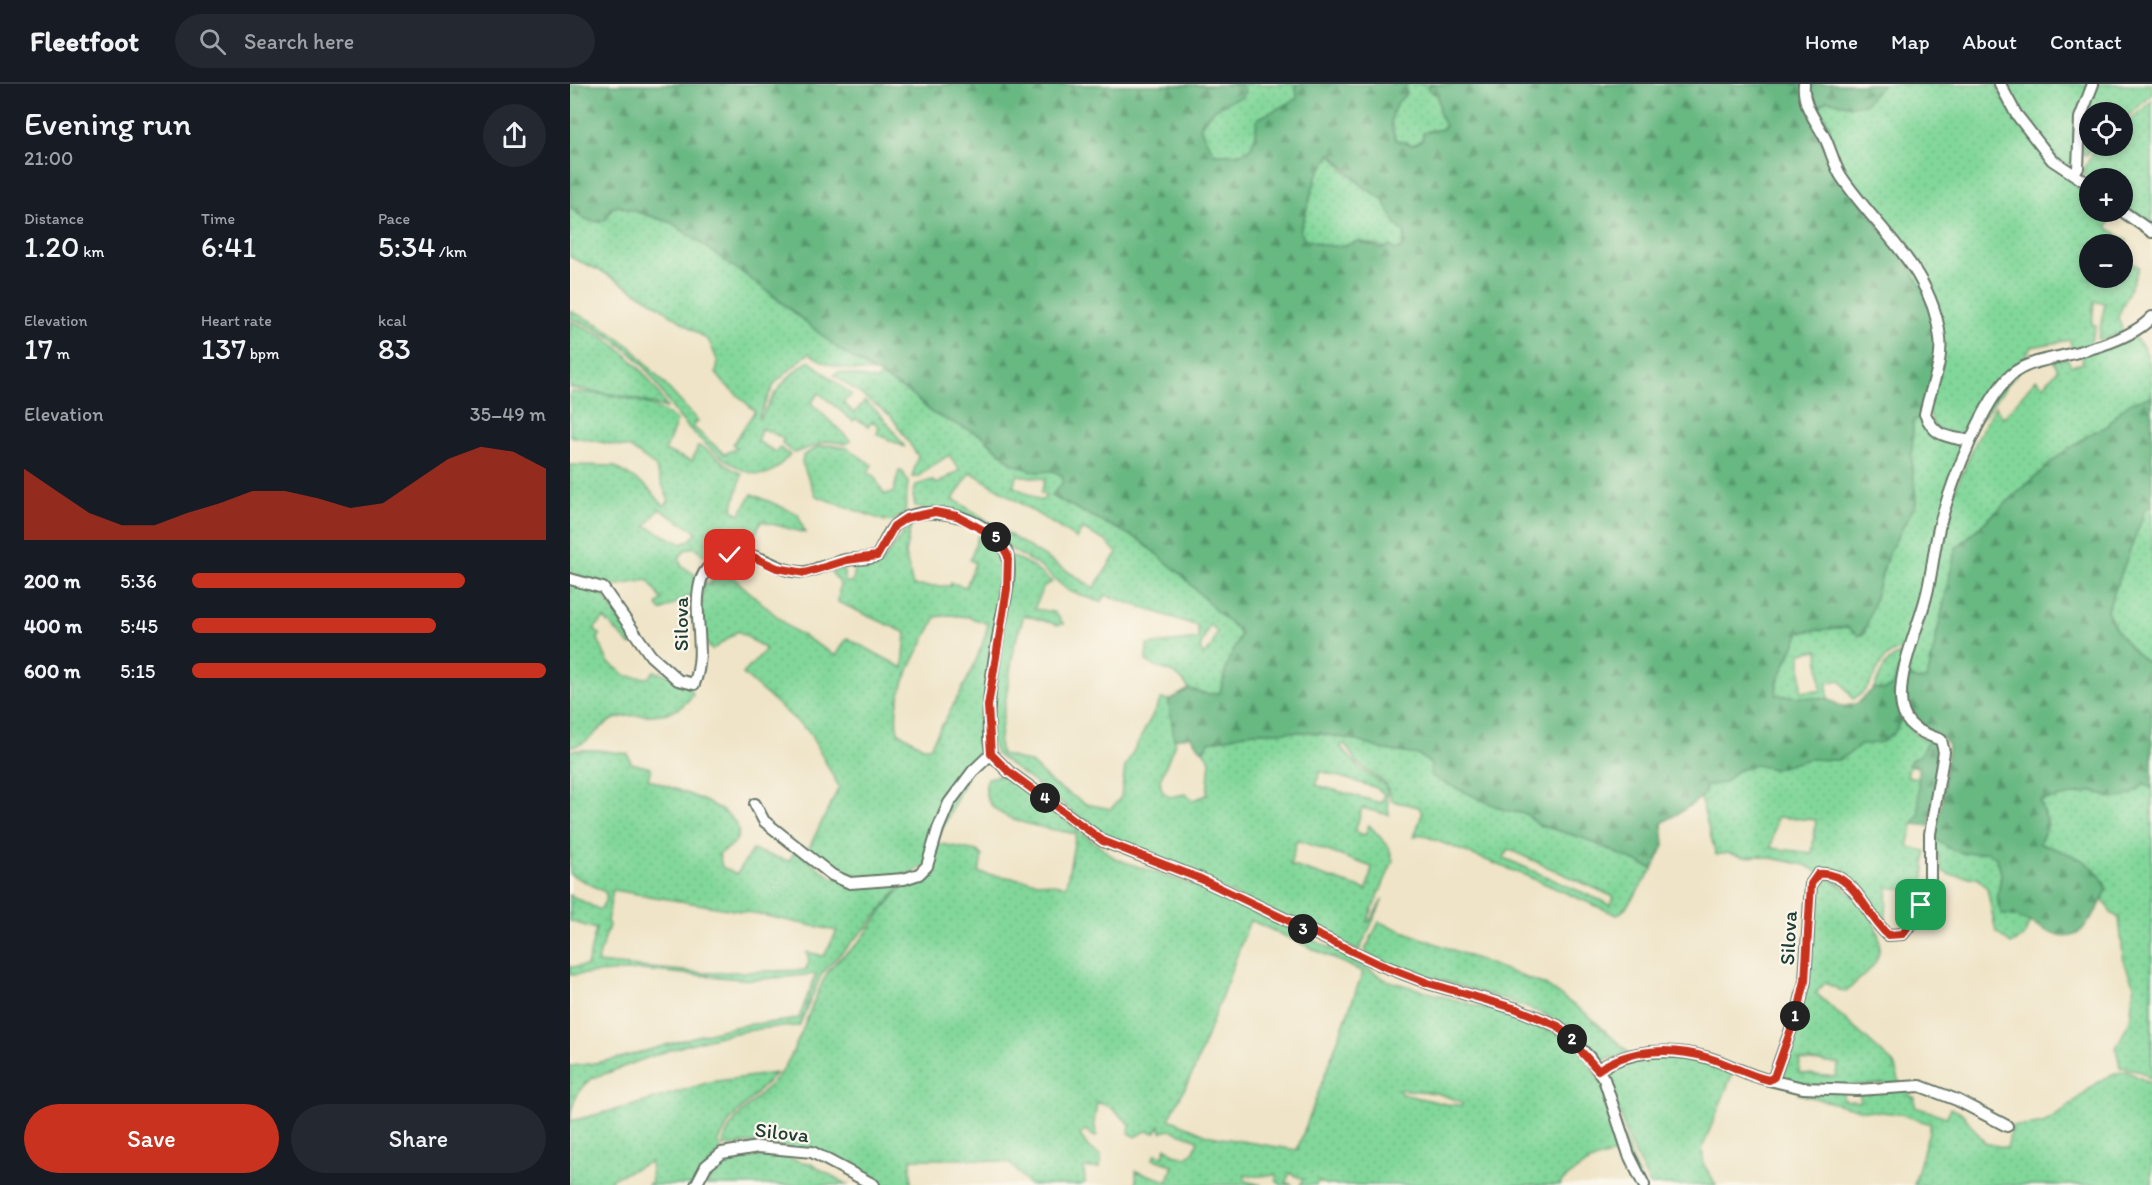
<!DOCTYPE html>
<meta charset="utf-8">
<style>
body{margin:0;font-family:Itim,sans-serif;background:#242831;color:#f1f3f6;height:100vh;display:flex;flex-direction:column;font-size:22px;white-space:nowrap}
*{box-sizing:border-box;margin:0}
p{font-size:20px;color:#9ea1a6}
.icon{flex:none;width:33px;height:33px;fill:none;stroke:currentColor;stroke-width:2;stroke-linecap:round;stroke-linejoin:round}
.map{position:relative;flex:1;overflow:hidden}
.drawer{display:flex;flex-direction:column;background:#171b24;width:570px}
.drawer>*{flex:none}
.fabs{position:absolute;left:1509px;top:18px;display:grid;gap:12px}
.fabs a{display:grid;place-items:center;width:54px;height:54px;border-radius:50%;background:#171b24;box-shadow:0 3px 9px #0003;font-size:30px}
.pin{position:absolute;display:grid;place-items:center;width:51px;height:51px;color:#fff;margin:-26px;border-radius:12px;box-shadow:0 3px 9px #0006}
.km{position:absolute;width:30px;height:30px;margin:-15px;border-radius:50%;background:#222;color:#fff;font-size:16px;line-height:30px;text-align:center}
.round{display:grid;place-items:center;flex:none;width:63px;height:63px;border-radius:32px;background:#242831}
.overview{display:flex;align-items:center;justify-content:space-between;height:102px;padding:0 24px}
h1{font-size:33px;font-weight:600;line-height:45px}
.stats{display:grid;grid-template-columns:repeat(3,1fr);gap:9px;height:102px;padding:6px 24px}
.stats div{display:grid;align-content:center}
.stats b{font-size:30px;font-weight:600}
.stats small{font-size:16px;font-weight:400}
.stats p{font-size:16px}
.chart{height:168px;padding:12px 24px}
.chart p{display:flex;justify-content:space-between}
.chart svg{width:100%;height:108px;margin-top:6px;fill:#c8321e;opacity:.7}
.button{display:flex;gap:12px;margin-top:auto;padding:12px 24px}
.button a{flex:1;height:69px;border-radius:36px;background:#c8321e;color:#fff;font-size:24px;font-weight:600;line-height:69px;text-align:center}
.button a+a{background:#242831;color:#f1f3f6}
ul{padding:0 24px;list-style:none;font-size:20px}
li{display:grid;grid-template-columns:96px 72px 1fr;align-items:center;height:45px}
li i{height:15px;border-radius:8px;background:#c8321e}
header{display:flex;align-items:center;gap:36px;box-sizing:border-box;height:84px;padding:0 30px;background:#171b24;border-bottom:2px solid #363941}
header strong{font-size:28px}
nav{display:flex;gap:33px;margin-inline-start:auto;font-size:21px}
.search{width:420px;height:54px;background:#242831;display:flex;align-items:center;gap:15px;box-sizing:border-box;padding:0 21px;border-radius:33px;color:#9ea1a6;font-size:22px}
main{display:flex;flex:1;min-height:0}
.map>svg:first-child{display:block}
.grass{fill:url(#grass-dots);stroke:#508a67;stroke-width:1.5;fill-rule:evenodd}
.forest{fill:url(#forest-firs);stroke:#447a5b;stroke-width:1.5;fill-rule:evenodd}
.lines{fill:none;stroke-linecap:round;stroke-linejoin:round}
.minor-casing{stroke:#687767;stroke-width:14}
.minor{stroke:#fff;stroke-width:10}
.route-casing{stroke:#fff;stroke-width:12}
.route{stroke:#c8321e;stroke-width:8}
.labels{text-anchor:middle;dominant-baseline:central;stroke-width:4.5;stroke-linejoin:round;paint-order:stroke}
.street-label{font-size:21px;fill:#1f3d34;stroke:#fbf7ec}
</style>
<header>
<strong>Fleetfoot</strong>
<div class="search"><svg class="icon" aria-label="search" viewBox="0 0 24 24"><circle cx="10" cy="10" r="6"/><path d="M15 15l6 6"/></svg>Search here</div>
<nav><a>Home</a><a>Map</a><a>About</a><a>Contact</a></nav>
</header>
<main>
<section class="drawer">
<div class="overview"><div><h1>Evening run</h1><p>21:00</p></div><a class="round"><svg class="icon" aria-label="share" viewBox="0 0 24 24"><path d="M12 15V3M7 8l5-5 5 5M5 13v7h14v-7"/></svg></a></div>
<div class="stats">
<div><p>Distance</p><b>1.20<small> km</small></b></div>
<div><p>Time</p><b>6:41</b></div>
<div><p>Pace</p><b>5:34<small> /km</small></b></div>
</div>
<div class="stats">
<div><p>Elevation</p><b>17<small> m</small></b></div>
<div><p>Heart rate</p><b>137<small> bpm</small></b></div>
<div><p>kcal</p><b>83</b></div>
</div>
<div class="chart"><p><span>Elevation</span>35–49 m</p>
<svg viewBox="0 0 160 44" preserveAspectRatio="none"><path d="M0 44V15L10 24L20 33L30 38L40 38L50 33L60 29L70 24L80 24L90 27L100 31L110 29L120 20L130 11L140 6L150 8L160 15V44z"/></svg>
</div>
<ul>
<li><b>200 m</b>5:36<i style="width:77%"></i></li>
<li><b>400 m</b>5:45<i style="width:69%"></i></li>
<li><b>600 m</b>5:15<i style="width:100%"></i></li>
</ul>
<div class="button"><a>Save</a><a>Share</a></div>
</section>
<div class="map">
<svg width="1582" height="1101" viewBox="0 0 1582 1101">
<defs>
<pattern id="grass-dots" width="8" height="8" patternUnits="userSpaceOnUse" patternTransform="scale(1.5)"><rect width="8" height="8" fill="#81d79a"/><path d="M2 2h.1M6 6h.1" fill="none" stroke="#6fb985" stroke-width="1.8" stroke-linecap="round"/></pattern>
<pattern id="forest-firs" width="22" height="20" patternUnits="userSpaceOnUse" patternTransform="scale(1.5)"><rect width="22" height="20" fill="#68b882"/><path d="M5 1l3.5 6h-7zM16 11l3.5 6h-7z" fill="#55976b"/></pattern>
</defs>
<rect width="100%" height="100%" fill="#fbf7ec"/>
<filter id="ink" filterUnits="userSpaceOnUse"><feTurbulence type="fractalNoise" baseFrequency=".0167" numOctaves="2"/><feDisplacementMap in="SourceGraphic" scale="12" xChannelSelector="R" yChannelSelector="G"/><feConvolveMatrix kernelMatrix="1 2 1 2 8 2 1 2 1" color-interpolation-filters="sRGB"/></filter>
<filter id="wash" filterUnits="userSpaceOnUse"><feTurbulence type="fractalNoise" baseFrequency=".008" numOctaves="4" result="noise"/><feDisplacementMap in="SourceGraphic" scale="24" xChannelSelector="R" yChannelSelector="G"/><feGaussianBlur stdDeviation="1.35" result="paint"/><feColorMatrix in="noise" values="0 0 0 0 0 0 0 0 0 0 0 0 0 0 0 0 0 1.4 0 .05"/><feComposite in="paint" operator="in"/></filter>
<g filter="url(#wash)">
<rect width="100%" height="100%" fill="#efe4c7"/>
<path class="grass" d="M654 0H726L727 15 687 35C684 73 678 70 644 70L630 44C639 26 654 17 673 12L675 8Z
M836 0H861L858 5 868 12 870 32 875 41 873 45 858 47 852 56 843 61 827 56C816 39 822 22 836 10Z
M1312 0H1426L1438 24 1507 96 1506 101 1515 108 1519 106 1520 128H1545L1537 143 1557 157 1555 162 1557 175 1569 183 1548 233 1553 248 1533 256 1528 255 1535 219 1524 218 1522 241H1526L1520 260 1502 267 1500 256 1462 263 1456 271 1464 276 1455 279 1401 347C1387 353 1379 349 1365 345L1277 96 1256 49 1249 23 1257 16 1281 22 1296 19ZM1520 160H1552V194H1520Z
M1433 0H1520L1507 74 1497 83 1474 63Z
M1525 0H1582V11L1553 36 1552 28H1520V62H1524L1516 71 1513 70 1512 36Z
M1582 17V142L1561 128 1559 122 1557 125 1553 122 1552 94H1520L1514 91C1513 78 1523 70 1532 62H1552L1553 42Z
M761 70 774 86 795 104 813 115 835 147 833 162 827 167 789 157 778 162 761 163 735 155 730 147 747 91Z
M0 122 13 135 29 138 42 124 48 122 102 139 178 192 271 267 304 288C284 288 254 282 239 269L205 299 188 334 190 335C203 310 216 292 239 277L282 311 273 318 284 329 295 317C313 330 322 346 335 363L307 350 309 343 303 337 298 342 286 335 283 337 249 309 241 319 281 357 276 360 258 357 224 369 212 360 213 354 192 344 187 357 206 368 210 364 220 371C212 378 205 388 195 390 169 395 125 352 109 333 94 316 86 294 69 277 50 257 26 243 0 234V227L28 240 61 263 128 337 123 343 155 370 167 364 163 360 185 327 153 298 146 289 148 278 139 257 80 216 33 188 0 173Z
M0 237C44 253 75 283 97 324L58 313 0 304Z
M1560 251C1582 263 1582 289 1582 312L1546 330 1538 342 1522 349 1491 370 1386 464 1357 596 1348 597 1336 590 1353 538 1376 427 1406 357 1425 322 1433 334 1466 295 1474 302 1488 285 1483 277 1497 274 1501 282 1513 279 1511 271Z
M268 288 306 296 311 292 343 311 362 329 413 352 424 364 466 388 483 387 492 391 493 398 482 412 568 455 612 491 644 525 667 545 670 551 657 581 650 609 637 610 619 605C606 583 593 589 576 577L577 561 628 555V542L535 511 531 518 499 507 469 482 439 464 426 449 345 422 343 411 346 401 362 396 367 400 390 386 379 371 357 385 349 393H342L348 372 321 332 264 291ZM401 388 507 455 512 445 536 457 547 469 524 504 383 415ZM448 391 475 395 471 409 476 412 471 417 443 402ZM640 540 647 548 641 564 633 571 630 564Z
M0 308C34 309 82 314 107 337L95 367 122 377 128 362C144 366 156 384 172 390L162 426 170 430 182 410 228 430 235 449 191 437 178 468 141 477 124 463 115 466 109 474 111 481 130 494 125 513 121 511 91 527 87 521 92 516 78 496 37 503 0 493V381L44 382 76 402 94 422 99 417 85 382 60 364 0 352ZM89 425 127 448 120 456 112 460 76 442Z
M1352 332 1395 366 1336 565C1301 569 1312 601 1283 615L1270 596 1257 599 1258 615 1206 612 1207 599 1230 548 1277 543 1294 550 1318 470 1346 419 1342 376 1343 337ZM1248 566 1251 607H1231V569Z
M259 361 277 364 302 381 298 389 304 392 314 410 323 409 329 387 333 388 338 398 335 428 323 437H315L246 412 232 379 233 372 247 363Z
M1582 422V578L1578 579C1559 565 1546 549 1537 527L1576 423Z
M342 437 335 469 343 502H380L381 499 396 503 405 479 400 476 409 450 413 448 430 460 436 489 418 667 399 688 356 780 341 790 277 795 236 770 269 703 239 648 173 590 196 565 168 547 142 566C126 550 130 519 134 498L139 501 148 489 168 481 158 489 220 544 266 572 277 554 333 584 336 549 268 518 270 499 261 488 273 484 275 498H283L285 480 293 483 310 481ZM380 531 399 533 418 540C409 583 380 625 360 663H353L328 648C319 609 350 567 366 533Z
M440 471 460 481 482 498 474 502 464 525 484 528 494 540 488 541 454 531 444 562 429 659 431 670 461 679 484 701 516 720 541 725 551 713 555 683 591 615 599 616 605 659 590 696 592 707 600 713 615 710 624 716 637 711 640 676 633 667 639 658 683 648H739L781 655 815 666 849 671 893 707 934 726 956 730 969 741 1013 754 1083 785C1074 795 1056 828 1047 831L959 793 850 750 844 753 852 730 849 723 822 717 816 700 787 679 775 660 770 662 789 684 816 702 819 731 792 724 785 748 795 751 799 741 819 763 823 777 797 838 800 837 813 815 789 867 538 754 426 670 420 652ZM750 687 807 704 814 710 811 719 746 701ZM727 756 802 783 797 806 720 781ZM938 765 1044 813 1041 821 934 774Z
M0 498 30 506 64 558 60 561 34 534 24 545 30 551 28 555 38 578 57 592 78 594 84 587C96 590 118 597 123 610 101 643 68 624 42 636 27 643 17 664 0 662Z
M1332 570 1334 571 1323 602 1313 606 1304 604C1311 589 1315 574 1332 570Z
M1331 635 1346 651 1359 656 1350 671 1341 676 1337 692 1349 694V730L1343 740 1338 763 1356 767 1354 798 1350 808 1318 803 1315 844 1293 811 1235 781 1191 772 1173 773 1158 769 1146 771 1130 713 1135 709V702L1154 699 1166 687 1185 681 1204 685 1238 675 1269 676 1291 661 1312 658 1325 648ZM1207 733 1246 736 1242 769 1201 764Z
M0 666H27L58 670 61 679 81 684 78 695C96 703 190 728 164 759 161 763 154 767 149 770L152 783 167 790 182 766 219 777 225 767 263 794 334 798 298 842 260 880 251 891 229 942C166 943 103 963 45 986 37 990 22 992 16 999 7 1008 0 1024 1 1037L68 1020 140 998 206 989 160 1037 149 1057 151 1066 123 1101H78L82 1097 80 1078 41 1095 43 1101H0V982C58 978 112 952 170 942 190 938 209 940 229 934L246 890 182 896 70 886 0 891V883L17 882 26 845 0 837V811L30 826 37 814 35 808 0 790ZM43 806 182 829 267 847 254 872 237 868 239 878 235 886 135 889 27 879 39 841 37 837Z
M435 690 546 775 634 805 777 872 816 896 921 926 989 950 1007 961 1033 1001 1072 1101H1064L1047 1070C1024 1073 1008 1084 990 1099L991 1101H757L748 1097 746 1101H730L733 1095 720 1089 716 1098 723 1101H711L706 1096 707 1091C696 1090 687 1094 675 1091V1097L692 1101H566V1087L598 1097 603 1081 583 1075 585 1070 593 1072 596 1063 604 1070 617 1073 624 1067 628 1056 601 1046 591 1048 590 1041 585 1049 576 1047 566 1053 559 1049 560 1040 540 1023 527 1018 524 1039 527 1051 525 1053 515 1046 510 1051 519 1064 531 1072 530 1084H514L515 1099 510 1101H459L440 1079 402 1075H341V1101H311L244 1066 181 1059 153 1063C154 1036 199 1007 214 984 232 955 240 921 256 891 263 877 277 870 288 859 307 839 326 796 355 793L367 759 407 767 412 772 409 789 496 802 506 750C479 744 401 738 418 694ZM680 836 793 888 727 1066 640 1052 599 1035 625 984ZM828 1005 866 1009 892 1018V1021L876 1020 832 1010Z
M1574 699 1582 705V995L1567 986 1550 983 1546 964 1560 936 1564 901 1554 879 1549 834 1541 829 1533 815 1537 805C1518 772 1501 772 1468 759 1480 744 1477 733 1470 716L1525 707 1538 714 1567 707Z
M1363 753C1385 770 1391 771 1418 768L1427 774 1431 790 1428 809 1442 830 1460 837 1454 853 1441 860 1426 848 1417 804 1407 794 1380 791 1372 787Z
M1254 793C1283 805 1321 843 1306 877 1301 888 1284 899 1275 908L1255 899 1246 909 1324 980 1330 999 1253 1003 1208 996 1229 932 1245 802ZM1230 976 1269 980 1265 993 1229 989Z
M809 838 975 901 1018 931 1059 969C1051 971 1040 976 1032 976 1024 976 999 942 985 935 925 908 859 896 798 871L795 866Z
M1084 970 1124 975 1164 986 1132 1065 1134 1081 1146 1101H1080L1059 1058 1036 988 1045 978Z
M1556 987 1582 1000V1101H1344L1361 1040 1330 1030 1291 1026 1228 1010V1005L1273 1007V1016L1289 1018 1291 1006 1342 1004 1339 1011 1345 1014V1023L1377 1033 1380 1024 1392 1029 1415 1059 1437 1064 1442 1042C1453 1042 1465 1042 1475 1038 1505 1024 1522 992 1556 987Z
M182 1073H214L241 1080 278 1101H136C148 1080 158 1076 182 1073Z"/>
<path class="forest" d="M0 0 671 1 675 8 673 13C654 17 639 26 630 44L644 70C678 70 684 73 687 35L727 15 726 0H836V10C822 22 816 39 827 56L843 61 852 56 853 49 873 45 875 42 870 32 868 12 858 5 861 0H1312L1296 19 1281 22 1257 16 1249 23 1260 42 1256 49 1269 94 1331 167 1361 221 1368 271 1352 332 1343 337 1342 376 1346 419 1318 470 1294 550 1289 552 1277 543 1230 548 1207 599 1206 611 1258 615 1272 623 1288 619 1304 604 1313 606 1323 602 1329 583 1328 622 1331 635 1325 648 1312 658 1291 661 1269 676 1238 675 1204 685 1185 681 1166 687 1154 699 1135 702V709L1123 720 1092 739 1094 761 1083 785 1013 754 969 741 956 730 934 726 866 695 860 690 861 680 849 671 815 666 781 655 739 648H683L639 658 633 667 620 652 604 655 599 616 619 605 638 610 650 609 657 581 670 551 667 545 644 525 612 491 568 455 481 412 493 398 492 391 483 387 466 388 443 380 413 352 362 329 343 311 271 267 203 211 102 139 49 122 42 124 35 136C19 141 10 133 0 122ZM761 70 795 104 813 115 826 141 835 148 833 162 827 167 820 162 811 165 788 157C770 165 753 163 735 155L730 147 747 91Z
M1582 312V422L1576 424 1537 527C1546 549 1559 565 1578 579L1582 578V705L1574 699C1560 717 1544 718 1525 707L1470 717 1478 741 1469 759C1495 769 1526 774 1537 805 1532 820 1525 829 1516 841 1493 873 1466 830 1433 831 1424 820 1429 806 1431 793 1431 787 1429 780 1427 774L1418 768C1391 771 1385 770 1363 753L1372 719 1378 660C1370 651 1364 650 1355 645 1334 632 1334 612 1336 590L1348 596 1357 595 1386 464 1491 370 1522 349 1538 342 1546 330 1561 318Z
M1359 656 1367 660 1371 665 1359 742 1343 740 1349 730 1348 683 1338 681 1341 676 1350 671Z"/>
</g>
<g filter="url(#ink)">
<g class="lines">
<g class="minor-casing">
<path id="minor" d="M1234 0C1232 21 1245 35 1255 54 1261 66 1264 81 1271 92 1307 146 1363 185 1370 254 1373 281 1360 304 1355 330 1365 354 1377 352 1400 357
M1430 0 1446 30 1482 76 1520 101
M1508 84 1510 34 1523 0
M1552 127 1582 148
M0 495 33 504 81 572 108 596 124 600C138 566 121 530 131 496 137 477 160 467 179 471 198 475 211 488 231 488 237 489 243 486 249 484 257 481 266 478 275 476 286 474 296 476 307 472 313 463 318 448 325 441 340 427 364 427 382 431 402 435 434 451 438 474 441 496 434 520 430 542 423 585 414 627 421 670L439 688 533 757 631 795 811 881 858 899 947 925 988 942 1019 973 1034 995 1059 1071 1074 1101
M185 720 194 737 262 791 280 799 334 795 349 790 357 782 368 745 379 719 403 687 421 670
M1028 986C1060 965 1102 963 1139 974 1160 980 1178 992 1199 996L1204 993 1229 923 1235 897 1241 800 1248 790C1284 786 1296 832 1318 851L1333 850 1342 838 1360 800V750L1374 668 1371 656C1353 649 1336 644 1332 623 1326 590 1348 545 1356 513 1363 487 1364 458 1372 433 1383 395 1413 317 1441 291 1455 279 1475 276 1492 272 1521 265 1562 255 1582 233
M1199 996 1233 1004 1287 1006 1350 1002 1387 1016 1437 1042
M126 1101 136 1082 152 1069 188 1063 242 1068 304 1101"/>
</g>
<use href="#minor" class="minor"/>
</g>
</g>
<g class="lines" filter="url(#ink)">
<g class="route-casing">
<path id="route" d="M160 471H179L207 484 235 489 277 476 307 472 324 442 336 434 365 428 387 432 428 454 438 472 437 505 418 622 421 670 439 688 533 757 631 795 811 881 858 899 947 925 988 942 1028 986C1060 964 1102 963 1139 974 1160 980 1178 992 1199 996L1204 993 1229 923 1235 897 1241 800 1248 790C1284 786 1296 832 1318 851L1333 850 1351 821"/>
</g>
<use href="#route" class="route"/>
</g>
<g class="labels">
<g class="street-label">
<text transform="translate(110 540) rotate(-90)">Silova</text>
<text transform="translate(1218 854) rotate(-87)">Silova</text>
<text transform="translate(212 1048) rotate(6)">Silova</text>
</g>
</g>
</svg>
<div class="fabs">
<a><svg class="icon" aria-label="locate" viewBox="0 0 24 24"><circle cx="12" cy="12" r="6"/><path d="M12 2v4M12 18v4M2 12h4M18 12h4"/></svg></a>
<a>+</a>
<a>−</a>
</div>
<div class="pin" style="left:1351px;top:821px;background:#1e9e55"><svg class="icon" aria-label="arrive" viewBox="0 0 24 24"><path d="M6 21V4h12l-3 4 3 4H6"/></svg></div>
<div class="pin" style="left:160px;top:471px;background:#d93025"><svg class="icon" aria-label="check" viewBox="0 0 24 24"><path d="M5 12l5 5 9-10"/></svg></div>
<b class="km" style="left:1225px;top:932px">1</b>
<b class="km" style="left:1002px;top:955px">2</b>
<b class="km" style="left:733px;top:845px">3</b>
<b class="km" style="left:475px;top:714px">4</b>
<b class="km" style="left:426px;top:453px">5</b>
</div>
</main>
